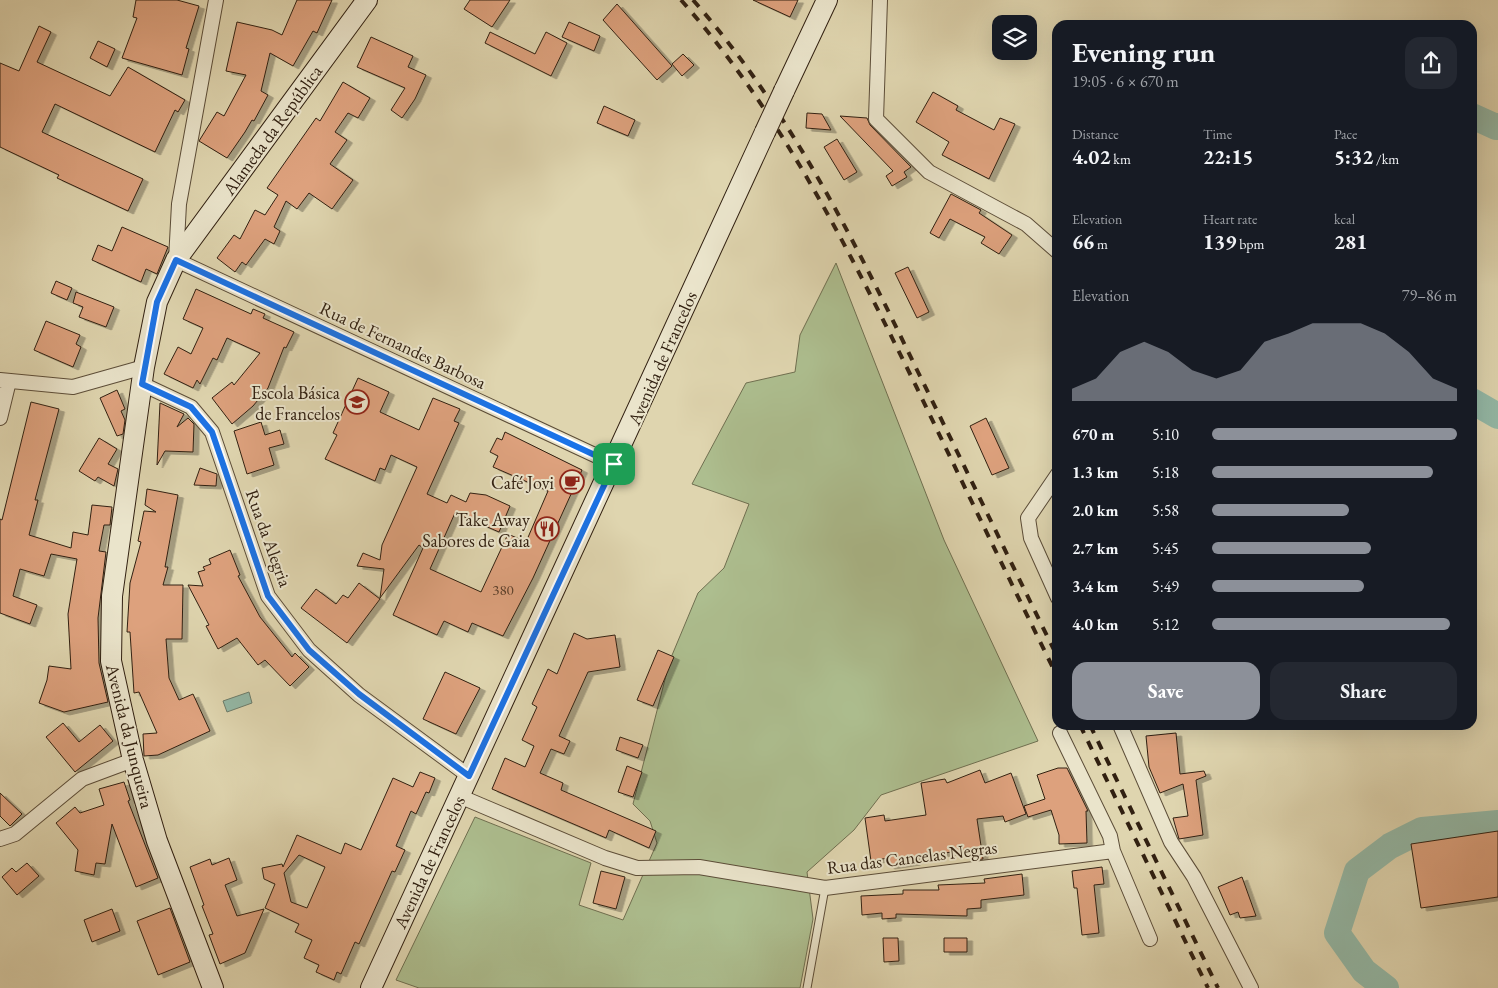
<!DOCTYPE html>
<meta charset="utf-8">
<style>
body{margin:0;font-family:"EB Garamond",serif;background:#242831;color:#f1f3f6;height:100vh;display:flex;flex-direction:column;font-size:19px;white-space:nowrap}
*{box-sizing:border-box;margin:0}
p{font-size:16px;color:#9ea1a6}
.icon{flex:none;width:28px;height:28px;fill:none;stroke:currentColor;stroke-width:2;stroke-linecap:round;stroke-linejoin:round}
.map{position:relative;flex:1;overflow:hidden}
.sheet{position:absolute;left:1052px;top:20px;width:425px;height:710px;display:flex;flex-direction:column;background:#171b24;border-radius:15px;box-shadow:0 5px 20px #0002}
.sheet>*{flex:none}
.buttons{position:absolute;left:992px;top:15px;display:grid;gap:10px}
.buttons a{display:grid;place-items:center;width:45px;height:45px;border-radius:10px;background:#171b24;box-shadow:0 5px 20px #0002;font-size:25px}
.pin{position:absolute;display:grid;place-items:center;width:42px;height:42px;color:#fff;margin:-21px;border-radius:10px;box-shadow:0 2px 8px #0006}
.round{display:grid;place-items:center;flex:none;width:52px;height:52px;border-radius:15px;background:#242831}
.head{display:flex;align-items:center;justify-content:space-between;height:85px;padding:0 20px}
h1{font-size:28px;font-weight:700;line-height:38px}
.stats{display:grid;grid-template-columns:repeat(3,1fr);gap:8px;height:85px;padding:5px 20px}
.stats div{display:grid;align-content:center}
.stats b{font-size:21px;font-weight:700}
.stats small{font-size:14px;font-weight:400}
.stats p{font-size:14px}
.chart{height:140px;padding:10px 20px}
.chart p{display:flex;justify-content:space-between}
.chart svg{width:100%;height:90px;margin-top:5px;fill:#8c9099;opacity:.7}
.primary-button{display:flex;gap:10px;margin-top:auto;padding:10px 20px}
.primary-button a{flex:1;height:58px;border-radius:15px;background:#8c9099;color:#fff;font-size:20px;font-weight:700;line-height:58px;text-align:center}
.primary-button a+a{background:#242831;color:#f1f3f6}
ul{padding:0 20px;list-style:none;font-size:16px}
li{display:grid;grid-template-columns:80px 60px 1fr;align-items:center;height:38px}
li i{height:12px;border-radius:6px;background:#8c9099}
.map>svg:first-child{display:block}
.green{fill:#adbe8f;stroke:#6f6f50}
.water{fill:#94b9a7;stroke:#6c7c6b}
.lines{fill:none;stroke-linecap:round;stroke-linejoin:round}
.river{stroke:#94b9a7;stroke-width:26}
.building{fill:#dda17d;stroke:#312011;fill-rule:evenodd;filter:url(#shadow)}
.lane-casing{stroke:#5c4d38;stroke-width:9}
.street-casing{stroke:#5c4d38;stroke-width:16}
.secondary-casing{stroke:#312011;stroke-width:22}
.lane{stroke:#eae4cb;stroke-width:7}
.street{stroke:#eae4cb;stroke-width:14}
.secondary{stroke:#eae4cb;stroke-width:20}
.rail{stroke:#312011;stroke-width:4;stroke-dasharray:9 9;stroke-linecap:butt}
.secondary-bridge-casing{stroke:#312011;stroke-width:22;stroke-linecap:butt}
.secondary-bridge{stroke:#eae4cb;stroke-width:20}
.route-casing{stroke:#fff;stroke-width:10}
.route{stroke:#1a73e8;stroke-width:6}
.labels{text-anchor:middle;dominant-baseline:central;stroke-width:4;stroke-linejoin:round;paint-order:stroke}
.number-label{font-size:15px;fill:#5c402c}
.street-label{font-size:18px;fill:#312011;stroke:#eae4cb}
.poi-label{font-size:18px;fill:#312011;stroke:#eae4cb;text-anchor:end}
</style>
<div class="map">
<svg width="1498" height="988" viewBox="0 0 1498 988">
<defs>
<filter id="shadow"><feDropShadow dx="5.5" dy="3" stdDeviation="0" flood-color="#0004"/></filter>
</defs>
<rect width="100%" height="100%" fill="#dfd5af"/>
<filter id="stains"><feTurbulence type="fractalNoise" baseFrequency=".004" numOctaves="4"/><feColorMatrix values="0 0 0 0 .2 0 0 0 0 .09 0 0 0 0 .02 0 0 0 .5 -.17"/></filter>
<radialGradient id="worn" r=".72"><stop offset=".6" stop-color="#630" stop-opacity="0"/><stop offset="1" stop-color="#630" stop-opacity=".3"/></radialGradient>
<path class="green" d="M836 263 944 540 1038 741 881 795 854 830 807 872 813 919 800 988H419L396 980 475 817 591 863 579 905 623 920 657 843 650 821 633 804 670 660 698 593 724 568 749 504 692 484 746 383 795 372 800 335Z"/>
<path class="water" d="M249 692 252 703 227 712 223 701Z"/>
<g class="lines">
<path class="river" d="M1472 116 1496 127 1498 126
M1472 401 1498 416
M1386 988 1364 971 1337 933 1357 871 1390 846 1422 830 1498 823"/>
</g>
<path class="building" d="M136 0H177L199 6 186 48 189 49 182 75 122 58 137 18 133 17Z
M297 0H332L317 33 313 31 293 66 270 53 261 91 268 95 254 121 252 120 245 132 227 158 199 141 217 112 224 116 246 75 226 71 237 22 272 30 282 35Z
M470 0H510L492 27 464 9Z
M753 0H798L790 17Z
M617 4 672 66 657 80 603 20Z
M569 22 600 36 594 51 562 37Z
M39 26 51 32 37 62 110 96 128 67 185 100 178 112 175 110 155 152 55 104 42 132 143 179 128 211 57 178 59 175 0 147V63L19 71Z
M490 32 535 54 546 32 567 43 551 76 485 43Z
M371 37 413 56 408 67 426 75 415 99 402 118 391 110 405 88 357 67Z
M98 41 115 49 107 67 90 58Z
M683 54 694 65 682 76 672 64Z
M343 82 370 98 358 118 348 113 335 132 347 140 330 164 353 180 332 209 309 193 297 209 286 201 274 227 280 231 274 244 265 239 246 265 242 262 235 272 217 258 234 235 240 239 255 210 265 215 278 195 267 188 316 118 320 121Z
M933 92 958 106 956 110 994 130 1000 118 1015 124 989 179 942 155 949 142 916 122Z
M604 106 635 120 628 136 597 123Z
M807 113 822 114 831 130 806 128Z
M840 116 867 118 870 125 911 167 904 172 907 177 892 186 886 176 893 171Z
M837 139 857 172 844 180 824 147Z
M951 194 981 210 979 213 1012 235 999 254 981 243 985 237 950 219 939 238 930 233Z
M122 227 168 247 157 274 146 269 141 282 92 260 98 245 112 251Z
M908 267 929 312 917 318 895 273Z
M56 281 72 288 67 300 51 293Z
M196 289 251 314 253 309 265 314 263 318 294 332 286 348 284 347 268 388 253 406 232 424 212 398 232 382 234 385 260 353 227 338 217 360 213 358 200 384 197 380 193 388 164 374 178 347 191 354 203 328 183 319Z
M76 292 114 307 106 327 79 317 83 307 73 303Z
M46 321 80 335 76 344 81 347 73 367 34 350Z
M358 378 389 392 380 412 419 430 433 398 460 409 454 421 459 423 427 494 447 503 451 495 466 502 470 493 486 495 510 506 499 532 455 513 430 569 481 592 508 534 526 542 548 491 493 467 498 456 490 452 497 438 502 440 505 432 582 470 533 578 503 636 472 623 468 632 444 621 437 635 393 615 423 548 419 545 380 598 384 569 357 566 363 553 380 560 382 545 417 467 391 455 385 470 380 468 375 481 325 459 337 435 333 433Z
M117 390 125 409 121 411 125 420 123 434 117 436 100 398Z
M31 402 59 409 35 500H38L29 535 71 548 73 532 88 535 92 505 112 507 110 525H104L99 551 106 552 98 618 99 663 108 702 64 712 39 703 47 680 49 666 71 669 68 614 77 559 51 554 44 576 20 569 13 596 37 605 30 624 0 613V519L2 520Z
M160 403 184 414 177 427 188 418 194 424 193 452 165 451 157 465Z
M986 418 1009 468 992 475 970 426Z
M261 422 265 435 280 430 284 444 269 448 274 465 247 474 234 431Z
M99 438 117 449 108 464 118 469 114 486 98 477 95 481 79 471Z
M200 468 217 474 216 486 194 485Z
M147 489 178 495 165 567H168L163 585H183L182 639H166L169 678 179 700 193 694 210 731 158 755 144 756 143 734 157 733 139 692 134 693 130 632H127L130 583 141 542 138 541 144 511 156 512 145 505Z
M230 550 240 575 238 576 260 617 292 657 295 653 309 667 290 686 265 660 258 665 237 638 218 649 206 626 209 625 188 585 203 586 198 572 205 570 203 567 211 564 209 559Z
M359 583 380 599 347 643 301 608 316 589 336 604 343 595 348 598Z
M574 633 587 639 615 635 620 667 588 672 559 736 570 741 564 754 551 749 540 773 563 783 561 790 656 831 649 848 609 830 606 838 492 789 505 758 525 767 534 746 522 740 537 707 532 704 548 669 557 674Z
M658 650 674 657 653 706 637 700Z
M445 672 480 688 456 734 423 719Z
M63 723 79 742 100 725 113 741 75 772 46 737Z
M1176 733 1180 774 1204 771 1206 776 1196 780 1203 835 1179 839 1173 818 1188 816 1183 784 1160 793 1149 767 1146 736Z
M620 737 643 745 638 758 616 750Z
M627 766 642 772 633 797 618 792Z
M1058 768H1067L1088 811H1086L1087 843 1059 844V835L1051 810 1028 817 1024 806 1045 799 1037 775Z
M980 770 985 783 1011 773 1026 814 1005 822 1003 816 977 819 983 859 971 860 970 849 914 858 915 862 889 866 888 858 871 861 865 818 884 815 885 821 926 815 921 783 945 779 947 783Z
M420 772 435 778 429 793 426 792 416 814 411 811 396 846 405 850 395 872 392 871 359 944 355 942 341 974 337 972 334 980 316 972 319 965 304 958 312 940 295 932 299 924 265 908 275 884 264 879 262 868 282 864 283 867 297 835 341 854 345 843 361 850 393 778 413 787ZM299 855 325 867 307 908 291 902 284 873Z
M124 782 130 800 128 801 158 878 136 887 112 824 105 864 96 863 94 875 75 871 78 850 56 823 75 807 80 813 104 805 99 789Z
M0 793 22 814 10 826 0 816Z
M1498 831V897L1421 908 1411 844Z
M229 858 237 880 225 885 237 916 264 909 245 953 220 964 209 935 213 934 202 906 204 905 190 867 210 859 212 865Z
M27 863 39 876 17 895 2 877 12 868 16 872Z
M1102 867 1104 884 1094 885 1099 933 1082 935 1077 888H1074L1072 871Z
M601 871 625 877 616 909 593 903Z
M1022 874 1024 895 981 900V908L967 909V916L896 914V918L882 919V913L862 915 861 896 903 894V890H939L938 885 985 883 984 879Z
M1242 877 1256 916 1240 918 1238 912 1230 915 1218 887Z
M170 908 190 962 158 975 137 921Z
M112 909 120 931 92 942 84 920Z
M883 938H898L899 961 884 962Z
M944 938H967V952H944Z"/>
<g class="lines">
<g class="lane-casing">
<path id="lane" d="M807 988 825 888"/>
</g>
<g class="street-casing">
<path id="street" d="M216 0 179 204 176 260 614 464
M880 0 876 119 929 172 1026 224 1058 252
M0 380 73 387 144 367
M142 384 191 407 212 432 268 596 309 650 359 695 469 776
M0 418 9 381
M1058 474 1028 518 1031 538 1058 598
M1120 725 1171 842 1194 877 1251 988
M1060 733 1110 836 1113 851 1150 939
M459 796 605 858 637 868 699 867 825 888 1113 851
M0 839 15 834 82 779 133 760"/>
</g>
<g class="secondary-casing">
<path id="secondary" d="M784 91 827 0
M213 988 157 841 133 760 111 661 112 596 144 367 157 302 176 260 367 0
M371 988 765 132"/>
</g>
<use href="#lane" class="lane"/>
<use href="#street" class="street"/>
<use href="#secondary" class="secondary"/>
<path class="rail" d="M681 0C782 114 849 251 916 386 963 484 1010 581 1058 678
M693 0C790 110 855 242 918 372 965 467 1011 563 1058 658
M1080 725 1208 988
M1090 725 1218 988"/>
<g class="secondary-bridge-casing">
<path id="secondary-bridge" d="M765 132 784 91"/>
</g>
<use href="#secondary-bridge" class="secondary-bridge"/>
</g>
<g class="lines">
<g class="route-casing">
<path id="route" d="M176 260 614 464 469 776 359 694 309 650 268 596 212 432 191 407 142 384 157 302Z"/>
</g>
<use href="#route" class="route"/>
</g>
<defs>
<g id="school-ring" transform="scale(1.25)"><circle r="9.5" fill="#eae4cb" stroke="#8f2418" stroke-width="1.5"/><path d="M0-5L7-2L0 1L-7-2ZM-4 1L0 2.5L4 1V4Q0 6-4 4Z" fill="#8f2418"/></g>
<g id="cafe-ring" transform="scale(1.25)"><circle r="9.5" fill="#eae4cb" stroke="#8f2418" stroke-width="1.5"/><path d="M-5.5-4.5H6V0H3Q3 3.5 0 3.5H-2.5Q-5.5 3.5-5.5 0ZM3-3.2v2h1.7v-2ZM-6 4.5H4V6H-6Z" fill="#8f2418"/></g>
<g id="restaurant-ring" transform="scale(1.25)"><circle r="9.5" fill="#eae4cb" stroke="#8f2418" stroke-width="1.5"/><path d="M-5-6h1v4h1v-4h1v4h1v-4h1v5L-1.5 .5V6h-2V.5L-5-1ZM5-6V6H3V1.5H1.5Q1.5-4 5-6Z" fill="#8f2418"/></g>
</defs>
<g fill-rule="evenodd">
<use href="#school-ring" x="357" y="402"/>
<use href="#cafe-ring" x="572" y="482"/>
<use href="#restaurant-ring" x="547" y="529"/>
</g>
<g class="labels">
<g class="number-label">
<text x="503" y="589">380</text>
</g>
<g class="street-label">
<text transform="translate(272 130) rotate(-54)">Alameda da República</text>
<text transform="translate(403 345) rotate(25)">Rua de Fernandes Barbosa</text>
<text transform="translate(662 358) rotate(-66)">Avenida de Francelos</text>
<text transform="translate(269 538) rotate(70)">Rua da Alegria</text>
<text transform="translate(130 736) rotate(76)">Avenida da Junqueira</text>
<text transform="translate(912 857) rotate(-7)">Rua das Cancelas Negras</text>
<text transform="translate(429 862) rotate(-65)">Avenida de Francelos</text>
</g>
<g class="poi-label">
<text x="340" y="392">Escola Básica<tspan x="340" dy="21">de Francelos</tspan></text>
<text x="554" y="482">Café Jovi</text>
<text x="530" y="519">Take Away<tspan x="530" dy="21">Sabores de Gaia</tspan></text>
</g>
</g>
<rect width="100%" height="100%" filter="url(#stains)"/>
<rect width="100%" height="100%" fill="url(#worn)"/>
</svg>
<div class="buttons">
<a><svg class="icon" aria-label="layers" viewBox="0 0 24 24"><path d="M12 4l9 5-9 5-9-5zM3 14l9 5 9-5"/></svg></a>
</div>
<div class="pin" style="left:614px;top:464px;background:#1e9e55"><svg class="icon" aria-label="arrive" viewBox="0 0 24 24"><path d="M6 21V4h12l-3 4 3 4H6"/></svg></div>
<section class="sheet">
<div class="head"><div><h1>Evening run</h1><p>19:05 · 6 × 670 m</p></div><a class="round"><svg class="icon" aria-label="share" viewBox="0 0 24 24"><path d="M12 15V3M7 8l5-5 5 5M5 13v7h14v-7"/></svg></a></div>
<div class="stats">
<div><p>Distance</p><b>4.02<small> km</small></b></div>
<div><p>Time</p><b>22:15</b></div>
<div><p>Pace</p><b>5:32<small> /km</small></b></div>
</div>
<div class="stats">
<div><p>Elevation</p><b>66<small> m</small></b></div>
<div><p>Heart rate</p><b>139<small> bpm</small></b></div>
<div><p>kcal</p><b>281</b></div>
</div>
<div class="chart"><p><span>Elevation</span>79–86 m</p>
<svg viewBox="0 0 160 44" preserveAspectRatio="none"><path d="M0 44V38L10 33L20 20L30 15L40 20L50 29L60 33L70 29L80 15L90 11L100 6L110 6L120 6L130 11L140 20L150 33L160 38V44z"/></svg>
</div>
<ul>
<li><b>670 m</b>5:10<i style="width:100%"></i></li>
<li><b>1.3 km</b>5:18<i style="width:90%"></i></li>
<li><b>2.0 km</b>5:58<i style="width:56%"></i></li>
<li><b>2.7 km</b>5:45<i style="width:65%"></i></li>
<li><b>3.4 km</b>5:49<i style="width:62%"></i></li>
<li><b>4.0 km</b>5:12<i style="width:97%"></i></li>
</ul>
<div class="primary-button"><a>Save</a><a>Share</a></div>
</section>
</div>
